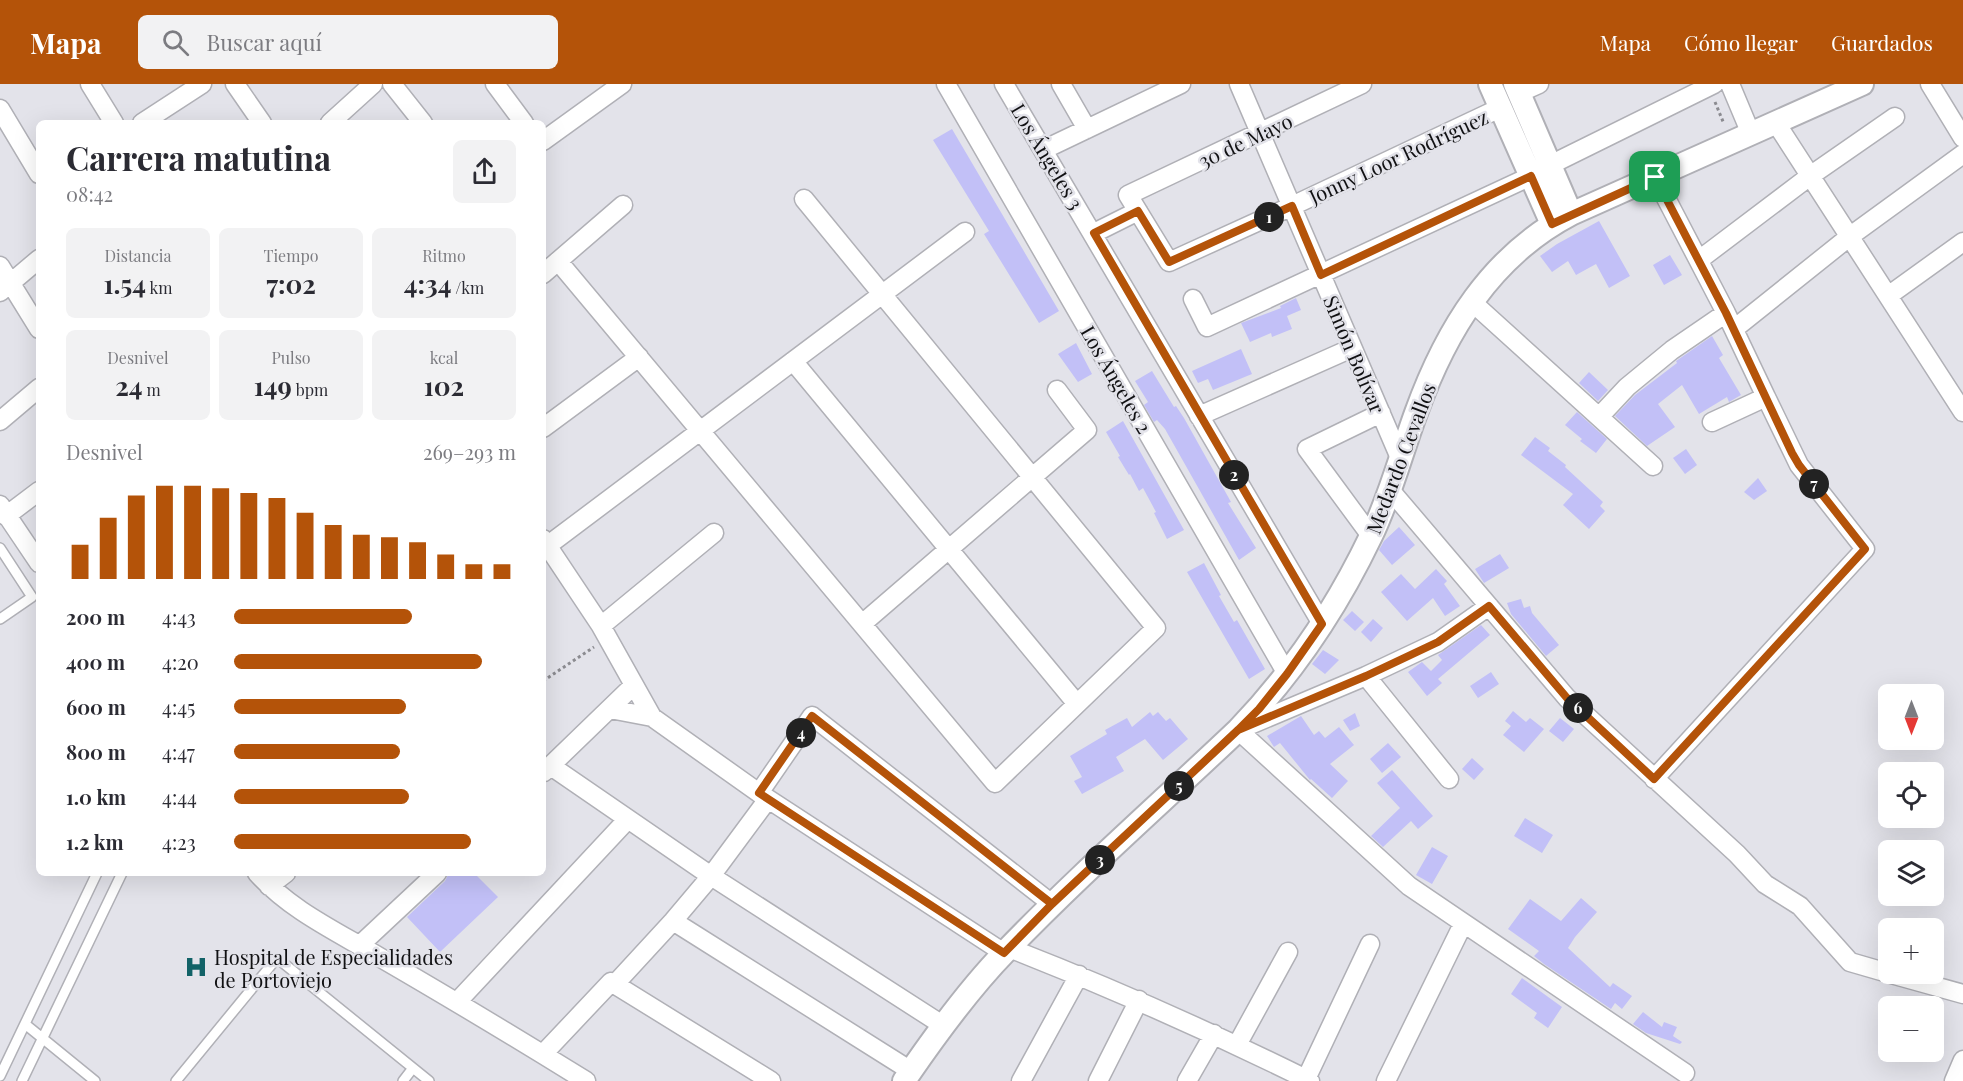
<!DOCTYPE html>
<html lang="es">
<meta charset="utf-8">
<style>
body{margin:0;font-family:"Playfair Display",serif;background:#f2f2f3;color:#2b2b33;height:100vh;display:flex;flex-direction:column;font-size:22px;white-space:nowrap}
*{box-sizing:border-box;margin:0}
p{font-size:20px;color:#7c7c81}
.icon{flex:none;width:33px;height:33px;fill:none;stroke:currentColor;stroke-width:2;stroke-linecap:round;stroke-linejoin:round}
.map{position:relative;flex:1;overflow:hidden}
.panel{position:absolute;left:36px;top:36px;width:510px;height:756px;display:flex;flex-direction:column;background:#fff;border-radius:9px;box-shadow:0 6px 24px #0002}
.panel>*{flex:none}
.needle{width:39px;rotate:180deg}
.buttons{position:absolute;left:1878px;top:600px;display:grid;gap:12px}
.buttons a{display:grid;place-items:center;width:66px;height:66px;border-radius:9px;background:#fff;box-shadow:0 6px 24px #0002;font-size:30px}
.pin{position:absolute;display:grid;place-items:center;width:51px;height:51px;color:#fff;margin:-26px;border-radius:12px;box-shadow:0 3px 9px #0006}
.km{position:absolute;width:30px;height:30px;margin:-15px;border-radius:50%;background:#222;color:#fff;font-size:16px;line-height:30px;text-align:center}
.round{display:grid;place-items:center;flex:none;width:63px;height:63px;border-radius:9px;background:#f2f2f3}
.headline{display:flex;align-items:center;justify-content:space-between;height:102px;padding:0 30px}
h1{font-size:33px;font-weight:700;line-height:45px}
.metrics{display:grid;grid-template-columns:repeat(3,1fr);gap:9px;height:102px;padding:6px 30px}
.metrics div{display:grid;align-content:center;border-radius:9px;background:#f2f2f3;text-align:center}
.metrics b{font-size:26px;font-weight:700}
.metrics small{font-size:16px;font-weight:400}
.metrics p{font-size:16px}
.chart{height:168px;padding:12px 30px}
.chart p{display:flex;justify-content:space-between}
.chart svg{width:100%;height:108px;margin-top:6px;stroke:#b45309;stroke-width:6}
ul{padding:0 30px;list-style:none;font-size:20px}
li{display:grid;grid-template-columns:96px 72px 1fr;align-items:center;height:45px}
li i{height:15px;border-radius:8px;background:#b45309}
header{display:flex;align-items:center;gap:36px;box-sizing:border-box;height:84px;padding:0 30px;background:#b45309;color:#fff}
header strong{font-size:28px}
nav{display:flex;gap:33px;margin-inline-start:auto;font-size:21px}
.search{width:420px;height:54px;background:#f2f2f3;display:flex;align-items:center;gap:15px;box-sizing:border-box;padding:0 21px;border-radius:9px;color:#7c7c81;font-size:22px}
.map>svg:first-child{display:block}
.building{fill:#c2c0f7}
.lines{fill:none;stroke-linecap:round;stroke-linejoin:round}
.service-casing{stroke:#b0b0b6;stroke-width:12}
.minor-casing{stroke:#b0b0b6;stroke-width:21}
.tertiary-casing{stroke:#b0b0b6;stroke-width:26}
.path{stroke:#8b8b90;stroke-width:3;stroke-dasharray:3 3;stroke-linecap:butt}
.service{stroke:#fff;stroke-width:9}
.minor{stroke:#fff;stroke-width:18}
.tertiary{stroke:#fff;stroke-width:22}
.route-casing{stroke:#fff;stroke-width:12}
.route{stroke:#b45309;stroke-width:8}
.labels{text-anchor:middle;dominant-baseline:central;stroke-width:5;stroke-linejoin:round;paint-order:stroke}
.street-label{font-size:20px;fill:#111113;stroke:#e3e3ea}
.poi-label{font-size:20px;fill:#111113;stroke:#e3e3ea;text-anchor:start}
</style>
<header>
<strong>Mapa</strong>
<div class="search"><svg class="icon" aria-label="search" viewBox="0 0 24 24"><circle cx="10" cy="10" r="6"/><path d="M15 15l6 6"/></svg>Buscar aquí</div>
<nav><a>Mapa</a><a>Cómo llegar</a><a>Guardados</a></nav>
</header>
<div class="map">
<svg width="1963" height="997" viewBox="0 0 1963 997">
<rect width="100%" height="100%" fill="#e3e3ea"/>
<path class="building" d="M952 45 1059 227 1039 239 984 150 989 147 933 56Z
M1599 137 1630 192 1609 204 1596 180 1576 191 1568 177 1552 188 1540 172 1557 160Z
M1670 171 1682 191 1664 201 1653 181Z
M1296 214 1301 226 1287 232 1292 245 1272 253 1271 249 1250 258 1241 239 1281 224 1280 222Z
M1712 252 1723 271 1719 274 1741 311 1729 318 1727 313 1699 330 1682 301 1658 320 1675 343 1647 362 1615 332 1635 311 1677 279 1676 277 1679 275Z
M1076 259 1092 290 1078 298 1058 270Z
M1241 265 1252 290 1213 306 1208 295 1198 299 1192 287Z
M1152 287 1174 323 1176 322 1184 334 1231 418 1228 419 1256 464 1239 476 1165 345 1157 336 1154 338 1144 321 1148 318 1135 297Z
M1589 288 1608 306 1598 317 1579 299Z
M1577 328 1607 355 1596 369 1580 357 1582 355 1565 341Z
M1123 337 1184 446 1167 455 1154 429 1156 428 1143 404 1139 407 1130 390 1129 391 1118 373 1120 372 1106 348Z
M1535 353 1550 364 1548 367 1566 381 1565 383 1603 418 1600 422 1605 427 1589 445 1563 421 1573 410 1521 371Z
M1686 365 1697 381 1685 390 1673 374Z
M1758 394 1767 407 1754 416 1744 408Z
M1399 443 1415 461 1392 481 1379 466 1384 457Z
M1500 470 1509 484 1484 499 1475 485Z
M1204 479 1221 511 1219 512 1234 538 1237 536 1265 585 1249 595 1187 488Z
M1436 485 1447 497 1444 500 1460 522 1445 532 1433 514 1407 537 1381 508 1401 490 1415 505Z
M1521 515 1524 524 1530 522 1532 529 1559 561 1546 572 1511 530 1507 519Z
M1352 527 1364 538 1355 547 1343 536Z
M1373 535 1383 544 1371 558 1361 548Z
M1481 541 1490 551 1438 595 1442 599 1427 612 1408 588 1422 578 1431 587 1442 576 1438 571Z
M1323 566 1339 576 1325 590 1312 580Z
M1491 588 1499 600 1478 614 1470 602Z
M1513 627 1526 638 1530 634 1544 645 1524 668 1503 651 1511 642 1505 637Z
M1150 628 1153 632 1158 628 1166 637 1170 634 1188 655 1163 676 1145 655 1116 673 1124 687 1082 710 1074 697 1082 693 1070 672 1107 650 1105 646 1127 634 1132 643Z
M1355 629 1360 642 1350 647 1343 636Z
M1301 632 1314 651 1319 647 1325 654 1339 643 1354 661 1330 680 1348 697 1332 714 1311 695 1310 696 1280 659 1274 663 1267 652Z
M1560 634 1574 645 1563 658 1549 647Z
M1388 659 1401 673 1382 689 1370 675Z
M1472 674 1484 685 1474 696 1462 685Z
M1392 686 1433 732 1418 745 1411 737 1383 763 1371 752 1400 724 1377 699Z
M1525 734 1553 751 1542 769 1514 752Z
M1432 763 1448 772 1432 800 1416 791Z
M449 789H474L498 813 440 868 407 833 445 797Z
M1581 814 1597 828 1575 853 1568 864 1610 903 1613 899 1632 912 1622 925 1615 919 1611 925 1544 880 1534 872 1539 867 1508 845 1530 815 1561 837Z
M1522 894 1562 923 1548 944 1534 934 1537 929 1511 910Z
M1643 928 1662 943 1664 938 1677 943 1673 952 1682 958 1680 960 1646 949 1633 940Z"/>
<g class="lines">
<g class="service-casing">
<path id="service" d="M0 464 32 513 0 535
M25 940 95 997
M0 992 97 789
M22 997 122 789
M176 997 277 874 429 997
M403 997 413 984"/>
</g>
<g class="minor-casing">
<path id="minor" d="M90 0 114 39
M235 0 262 39
M392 0 423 39
M495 0 524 39
M946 0 1287 590
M1004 0 1322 540
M1061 0 1087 45
M1239 0 1400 374
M1362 0 1128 111 1169 178 1292 122 1500 24
M1730 0 1751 50
M1930 0 1963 54
M1519 9 1539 0
M0 25 39 90
M142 39 202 0
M330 39 373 0
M1776 39 1963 328
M543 57 622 0
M1043 66 1181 0
M1550 81 1714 0
M1655 93 1726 229 1766 313 1712 338
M1094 149 1138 127
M1699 176 1810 92 1895 33
M558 177 995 699 1156 544 804 115
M0 182 39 245
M543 190 623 121
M0 208 39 175
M1888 212 1963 158
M1193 215 1207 243 1531 92
M1472 218 1653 382
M1734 245 1849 153 1963 70
M793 277 1077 620
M1199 332 1352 264
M1599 333 1627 303 1672 266 1726 229
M0 337 39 304
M543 344 639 273
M1391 407 1567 614 1737 770 1765 800 1800 822 1850 878 1888 889
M0 421 39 479
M6 432 39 407
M1371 452 1307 365 1381 329
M543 455 601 542 652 633
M543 465 965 148
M1489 522 1438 558 1366 592 1238 646 1409 802 1685 989
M862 540 1087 346 1057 306
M601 542 714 449
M1366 592 1449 695
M610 625 652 633 759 709 1004 869
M551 682 711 792 944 942
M544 688 634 601
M1654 695 1865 465 1799 381 1766 313
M759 709 812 632 1052 820
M257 789C291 827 338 848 381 874 450 914 518 955 586 997
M269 802 286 789
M673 837 911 987
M360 861 437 789
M1009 864C1112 904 1211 948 1310 997
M1891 890 1963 910
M615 900 673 837 711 792 768 715
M457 918 628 735
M1237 961 1288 868
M543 970 611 898 771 997
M1306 995 1370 860
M1021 997 1079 891
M1098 997 1139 916
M1187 997 1214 950
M1386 997 1463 840
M1954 997 1963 976"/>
</g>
<g class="tertiary-casing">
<path id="tertiary" d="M1490 0 1552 140
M1515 0 1571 130
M904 997C934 953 967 907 1005 868 1079 791 1160 720 1238 646 1293 589 1337 523 1371 452 1390 413 1401 370 1416 329 1446 246 1491 172 1571 130L1862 0"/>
</g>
<path class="path" d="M1715 18 1724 40
M543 597 594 563"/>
<use href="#service" class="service"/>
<use href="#minor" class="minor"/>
<use href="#tertiary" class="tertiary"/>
</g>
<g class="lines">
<g class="route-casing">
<path id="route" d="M1655 93 1552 140 1531 92 1321 191 1292 122 1169 178 1138 127 1094 149 1322 540 1287 590 1259 625 1238 646 1052 820 1004 869 759 709 812 632 1052 820 1238 646 1366 592 1438 558 1489 522 1567 614 1654 695 1865 465 1799 381 1792 369 1726 229 1655 93"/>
</g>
<use href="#route" class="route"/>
</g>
<defs>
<g id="hospital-bare" transform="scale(1.8)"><path d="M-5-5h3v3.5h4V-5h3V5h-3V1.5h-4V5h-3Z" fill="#126267" stroke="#e3e3ea" stroke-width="2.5" paint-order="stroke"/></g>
</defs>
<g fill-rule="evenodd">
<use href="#hospital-bare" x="196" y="883"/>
</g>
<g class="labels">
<g class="street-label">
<text transform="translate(1245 56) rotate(-25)">30 de Mayo</text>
<text transform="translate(1048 72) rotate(59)">Los Ángeles 3</text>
<text transform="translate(1398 72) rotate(-25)">Jonny Loor Rodríguez</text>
<text transform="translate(1355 270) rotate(67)">Simón Bolívar</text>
<text transform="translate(1117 295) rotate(60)">Los Ángeles 2</text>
<text transform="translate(1400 374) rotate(-69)">Medardo Cevallos</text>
</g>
<g class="poi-label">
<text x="214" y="872">Hospital de Especialidades<tspan x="214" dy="23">de Portoviejo</tspan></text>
</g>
</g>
</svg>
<div class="buttons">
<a><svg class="needle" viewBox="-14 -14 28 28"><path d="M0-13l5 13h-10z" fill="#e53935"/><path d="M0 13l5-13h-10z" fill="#7c7c81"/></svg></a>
<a><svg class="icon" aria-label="locate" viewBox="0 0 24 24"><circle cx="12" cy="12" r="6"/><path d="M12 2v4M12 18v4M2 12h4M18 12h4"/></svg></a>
<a><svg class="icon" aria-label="layers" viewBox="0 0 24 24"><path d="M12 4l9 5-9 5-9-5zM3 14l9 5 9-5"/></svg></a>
<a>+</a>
<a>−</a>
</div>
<div class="pin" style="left:1655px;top:93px;background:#1e9e55"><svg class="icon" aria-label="arrive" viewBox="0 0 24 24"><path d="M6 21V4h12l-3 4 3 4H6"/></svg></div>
<b class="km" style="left:1269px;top:133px">1</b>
<b class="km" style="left:1234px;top:391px">2</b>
<b class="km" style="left:1100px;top:776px">3</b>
<b class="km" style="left:801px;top:649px">4</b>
<b class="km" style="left:1179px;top:702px">5</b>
<b class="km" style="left:1578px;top:624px">6</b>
<b class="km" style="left:1814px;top:400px">7</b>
<section class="panel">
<div class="headline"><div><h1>Carrera matutina</h1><p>08:42</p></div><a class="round"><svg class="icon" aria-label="share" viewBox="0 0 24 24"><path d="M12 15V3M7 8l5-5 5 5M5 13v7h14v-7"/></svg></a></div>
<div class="metrics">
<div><p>Distancia</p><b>1.54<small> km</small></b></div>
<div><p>Tiempo</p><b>7:02</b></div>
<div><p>Ritmo</p><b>4:34<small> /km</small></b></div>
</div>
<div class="metrics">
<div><p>Desnivel</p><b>24<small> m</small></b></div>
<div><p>Pulso</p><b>149<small> bpm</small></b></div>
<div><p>kcal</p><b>102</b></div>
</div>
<div class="chart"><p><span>Desnivel</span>269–293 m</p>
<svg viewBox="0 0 160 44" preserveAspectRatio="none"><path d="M5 44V30M15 44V19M25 44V10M35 44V6M45 44V6M55 44V7M65 44V9M75 44V11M85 44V17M95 44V22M105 44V26M115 44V27M125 44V29M135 44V34M145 44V38M155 44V38"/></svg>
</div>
<ul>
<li><b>200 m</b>4:43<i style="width:63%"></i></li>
<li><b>400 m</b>4:20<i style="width:88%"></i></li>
<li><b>600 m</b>4:45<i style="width:61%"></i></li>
<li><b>800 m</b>4:47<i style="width:59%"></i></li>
<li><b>1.0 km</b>4:44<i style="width:62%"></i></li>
<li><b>1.2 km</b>4:23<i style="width:84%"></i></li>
</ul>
</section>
</div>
